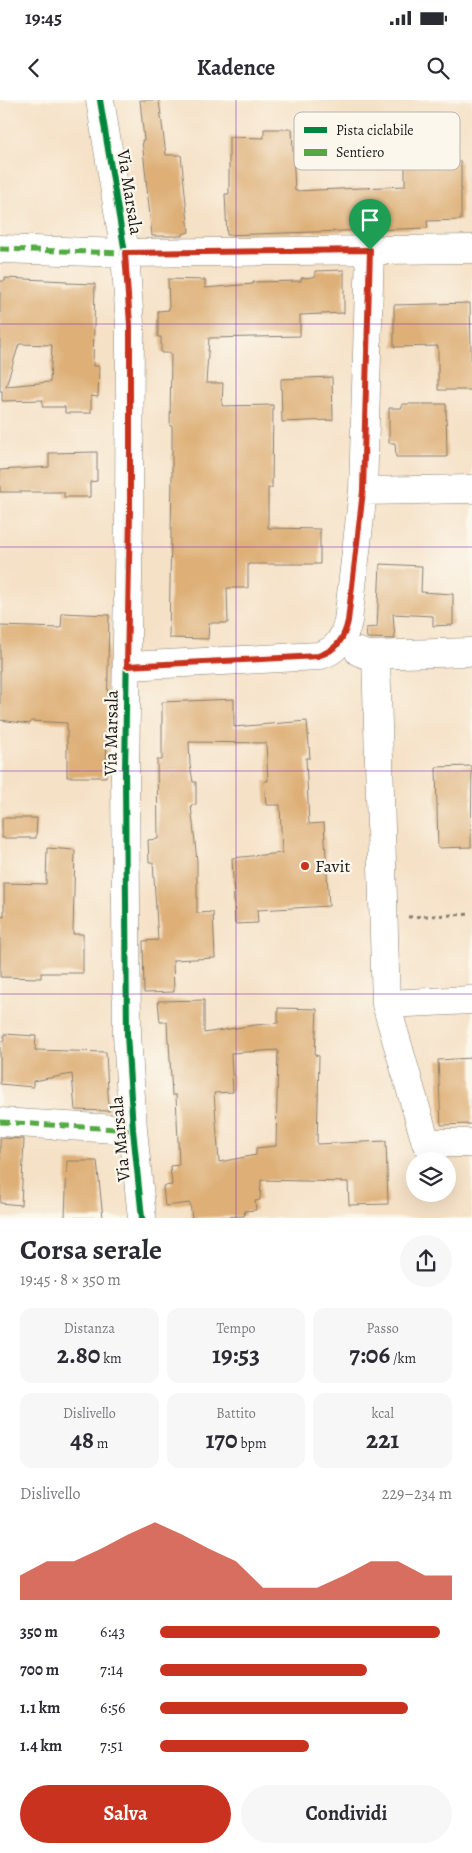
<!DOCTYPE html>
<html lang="it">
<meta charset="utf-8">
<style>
body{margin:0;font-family:Alegreya,serif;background:#f7f7f7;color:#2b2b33;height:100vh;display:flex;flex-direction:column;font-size:19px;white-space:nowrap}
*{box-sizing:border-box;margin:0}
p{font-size:16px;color:#7c7c81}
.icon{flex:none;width:28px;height:28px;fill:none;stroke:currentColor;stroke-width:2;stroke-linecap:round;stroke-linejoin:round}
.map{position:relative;height:1118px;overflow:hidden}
.details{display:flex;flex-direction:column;background:#fff;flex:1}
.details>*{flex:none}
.buttons{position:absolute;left:406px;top:1052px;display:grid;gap:10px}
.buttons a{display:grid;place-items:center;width:50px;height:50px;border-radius:50%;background:#fff;box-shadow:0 5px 20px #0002;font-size:25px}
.pin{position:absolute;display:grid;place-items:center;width:42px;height:42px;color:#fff;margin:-51px -21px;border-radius:50% 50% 50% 0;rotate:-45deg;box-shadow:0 0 5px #0007}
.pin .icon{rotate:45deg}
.round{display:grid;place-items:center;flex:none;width:52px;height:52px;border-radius:26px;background:#f7f7f7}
.head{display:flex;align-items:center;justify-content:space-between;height:85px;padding:0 20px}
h1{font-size:28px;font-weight:700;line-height:38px}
.stats{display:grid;grid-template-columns:repeat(3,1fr);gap:8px;height:85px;padding:5px 20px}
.stats div{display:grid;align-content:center;border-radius:12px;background:#f7f7f7;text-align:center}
.stats b{font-size:25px;font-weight:700}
.stats small{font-size:14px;font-weight:400}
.stats p{font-size:14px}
.chart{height:140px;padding:10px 20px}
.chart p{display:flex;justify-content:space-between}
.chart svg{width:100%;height:90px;margin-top:5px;fill:#c8321e;opacity:.7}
.cta{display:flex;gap:10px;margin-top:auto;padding:10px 20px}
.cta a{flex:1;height:58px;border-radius:30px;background:#c8321e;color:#fff;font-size:20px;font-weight:700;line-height:58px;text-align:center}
.cta a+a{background:#f7f7f7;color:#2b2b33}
ul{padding:0 20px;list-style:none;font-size:16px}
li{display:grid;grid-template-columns:80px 60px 1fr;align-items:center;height:38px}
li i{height:12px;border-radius:6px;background:#c8321e}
.status{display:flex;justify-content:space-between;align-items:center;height:35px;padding:0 25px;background:#fff;direction:ltr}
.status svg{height:14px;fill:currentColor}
header{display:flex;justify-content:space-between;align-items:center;height:65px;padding:0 20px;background:#fff;font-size:22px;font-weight:700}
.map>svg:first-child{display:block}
.building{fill:#deb078;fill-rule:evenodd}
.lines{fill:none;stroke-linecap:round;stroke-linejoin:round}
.minor-casing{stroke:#887e71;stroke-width:29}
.path{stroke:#887e71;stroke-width:3;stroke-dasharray:4 4;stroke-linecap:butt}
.minor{stroke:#fff;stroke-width:28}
.quiet{stroke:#52a943;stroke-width:5;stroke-dasharray:10 5;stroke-linecap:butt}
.cycleway-casing{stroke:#fbf7ec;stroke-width:9}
.cycleway{stroke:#00873e;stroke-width:6}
.route-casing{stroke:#fff;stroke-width:10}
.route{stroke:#c8321e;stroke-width:6}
.grid{fill:none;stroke:#7b2cbf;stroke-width:1;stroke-opacity:0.55}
.poi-dot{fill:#c8321e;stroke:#fbf7ec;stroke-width:2}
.labels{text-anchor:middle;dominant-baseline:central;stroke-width:4.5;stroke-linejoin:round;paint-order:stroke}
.street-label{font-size:18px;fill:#1c1c1c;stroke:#fbf7ec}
.poi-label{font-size:18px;fill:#1c1c1c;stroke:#fbf7ec;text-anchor:start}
.key{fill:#fbf7ec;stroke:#b8b5ae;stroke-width:1}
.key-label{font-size:14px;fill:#1c1c1c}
</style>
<div class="status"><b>19:45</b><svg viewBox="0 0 49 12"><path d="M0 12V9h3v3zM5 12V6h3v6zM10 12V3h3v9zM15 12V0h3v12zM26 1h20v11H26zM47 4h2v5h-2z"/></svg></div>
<header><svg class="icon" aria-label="back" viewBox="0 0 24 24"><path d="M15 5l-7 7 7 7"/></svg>Kadence<svg class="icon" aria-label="search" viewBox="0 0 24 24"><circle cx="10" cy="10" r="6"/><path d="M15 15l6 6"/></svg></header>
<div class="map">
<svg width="472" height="1118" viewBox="0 0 472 1118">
<rect width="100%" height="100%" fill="#fbf7ec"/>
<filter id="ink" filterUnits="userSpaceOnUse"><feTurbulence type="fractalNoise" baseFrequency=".02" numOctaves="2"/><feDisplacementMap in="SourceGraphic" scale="10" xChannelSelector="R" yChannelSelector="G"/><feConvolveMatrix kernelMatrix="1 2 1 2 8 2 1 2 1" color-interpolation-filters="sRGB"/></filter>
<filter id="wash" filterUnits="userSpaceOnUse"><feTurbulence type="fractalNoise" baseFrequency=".0096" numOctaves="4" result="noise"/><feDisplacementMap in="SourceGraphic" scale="20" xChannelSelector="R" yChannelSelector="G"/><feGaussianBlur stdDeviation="1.12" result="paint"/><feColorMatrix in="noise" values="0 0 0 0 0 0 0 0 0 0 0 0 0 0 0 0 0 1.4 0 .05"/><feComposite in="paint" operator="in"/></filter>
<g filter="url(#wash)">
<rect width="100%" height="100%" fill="#f5e1c6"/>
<g id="blocks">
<path class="building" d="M140 0H159L166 55H181L189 132 183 134V136H152L142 40H144Z
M264 29H292L295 91 405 86V55L436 54 435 48 455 49 456 62H461V120L427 121 428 128 227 135 225 94H229V37L264 38Z
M344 170V213L300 215V236L209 238 206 283H223L222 306 273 305 272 388H268V428L320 429V464H248V488H227L228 523H209L208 539 169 538 172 379V326H170L171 253H161V237H158V211L169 210 168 179 205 180V188L253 184V182L301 181V178L315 177V171Z
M5 178 66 181V183L95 184 93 266H99L98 297 91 296V313H65V307H42L43 300 2 301V291H0V181H5ZM19 244 52 245 50 282 6 286Z
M470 203 472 290H438V246L394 247V205Z
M332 277 333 320 282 322 281 279Z
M402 304H446L447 357H396L395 343H389V308H402Z
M97 352V381L90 382V397H64V392H0V370L49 367V353Z
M380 464 422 466 421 492 453 494V525L433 526V516L393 514 395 539 367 538 366 528 377 527Z
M62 513 109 515 106 677H67V623L31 621 30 624 0 620V526L61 528Z
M234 599V627L307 621 310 658H306L309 724 324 723 329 806 257 810 258 823 235 824 232 758 282 753 280 705H266L264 681H268L266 643 189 642 190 665 193 682H196V705H191L197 761V813L213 812 215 858 173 860 174 892 144 893 143 841 158 840 153 762H149L148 740 158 739 157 660H162V602Z
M472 666 471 747 438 748 436 667Z
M2 718H37L36 738H2Z
M47 748 75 750 73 834H83V873H41V878L0 877V816L4 817V783L46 784Z
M204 900V933L255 925 278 923V908L317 909 315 955 319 956 317 1044 386 1041 388 1104 349 1105 348 1082 261 1080 260 1100 255 1101 256 1110 245 1111 244 1116 192 1118 190 1103 165 1106 163 1086 172 1085 170 1066 179 1065 176 995H172L169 942H168L167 922H160L158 901ZM278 950 276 1046 256 1048V1055L219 1062 214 993 233 992 231 953Z
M4 934 36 936 35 950 106 952 109 1011 75 1010 72 974 33 981V987L0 984V941H4Z
M472 958V1024L441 1025 438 960Z
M0 1038 24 1039 21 1105 0 1103Z
M67 1061H97L103 1118H65Z"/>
</g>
</g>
<g filter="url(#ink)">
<use href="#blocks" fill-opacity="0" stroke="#887e71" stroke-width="1"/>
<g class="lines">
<g class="minor-casing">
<path id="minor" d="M100 0 125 153 130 225 129 412 125 674 127 934 133 1030 142 1118
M0 149 125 153 472 149
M363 391 472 389
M359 552 367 555 472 552
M376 555 386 904 426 1043H472
M127 566 318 556C337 551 344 539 348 521L363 391 370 150
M386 904 472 900
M0 1022 133 1030"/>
</g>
<path class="path" d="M408 817 472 814"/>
<use href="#minor" class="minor"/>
<path class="quiet" d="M0 149 125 153
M0 1022 133 1030"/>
<g class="cycleway-casing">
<path id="cycleway" d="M100 0 125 153 130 225 129 412 125 674 127 934 133 1030 142 1118
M127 566 318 556C337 551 344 539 348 521L363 391 370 150"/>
</g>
<use href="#cycleway" class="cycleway"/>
</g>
</g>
<g class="lines" filter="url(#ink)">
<g class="route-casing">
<path id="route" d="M370 150 363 391 348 521C344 539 337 550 318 556L127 566 130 412V225L125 153Z"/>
</g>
<use href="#route" class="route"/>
</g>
<path class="grid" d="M236 0V1118M0 224H472M0 447H472M0 671H472M0 894H472"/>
<circle class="poi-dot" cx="305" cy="766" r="5"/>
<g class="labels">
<g class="street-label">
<text transform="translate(130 92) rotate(81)">Via Marsala</text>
<text transform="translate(111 633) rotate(-89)">Via Marsala</text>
<text transform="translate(120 1039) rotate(-95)">Via Marsala</text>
</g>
<g class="poi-label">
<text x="315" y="766">Favit</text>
</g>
</g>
<rect x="294" y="12" width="166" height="58" rx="8" class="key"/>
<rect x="304" y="27" width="23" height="6" fill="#00873e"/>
<rect x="304" y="49" width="23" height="7" fill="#52a943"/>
<g class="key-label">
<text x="336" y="35">Pista ciclabile</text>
<text x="336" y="57">Sentiero</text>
</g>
</svg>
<div class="buttons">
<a><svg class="icon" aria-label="layers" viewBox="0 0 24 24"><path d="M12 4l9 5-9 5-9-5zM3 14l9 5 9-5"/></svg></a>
</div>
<div class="pin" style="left:370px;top:150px;background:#1e9e55"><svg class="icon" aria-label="arrive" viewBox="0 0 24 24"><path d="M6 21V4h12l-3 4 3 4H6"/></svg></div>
</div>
<section class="details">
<div class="head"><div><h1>Corsa serale</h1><p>19:45 · 8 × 350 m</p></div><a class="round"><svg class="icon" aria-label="share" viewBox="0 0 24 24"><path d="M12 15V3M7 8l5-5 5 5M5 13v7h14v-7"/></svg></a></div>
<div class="stats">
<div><p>Distanza</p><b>2.80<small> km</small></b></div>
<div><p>Tempo</p><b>19:53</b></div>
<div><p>Passo</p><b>7:06<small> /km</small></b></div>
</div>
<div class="stats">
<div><p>Dislivello</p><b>48<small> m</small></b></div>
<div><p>Battito</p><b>170<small> bpm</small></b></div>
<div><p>kcal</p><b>221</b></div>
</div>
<div class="chart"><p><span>Dislivello</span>229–234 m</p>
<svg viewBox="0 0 160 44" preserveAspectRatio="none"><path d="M0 44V32L10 25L20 25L30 19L40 12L50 6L60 12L70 19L80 25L90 38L100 38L110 38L120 32L130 25L140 25L150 32L160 32V44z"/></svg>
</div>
<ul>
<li><b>350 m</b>6:43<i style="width:96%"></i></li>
<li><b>700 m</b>7:14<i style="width:71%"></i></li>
<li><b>1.1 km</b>6:56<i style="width:85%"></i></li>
<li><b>1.4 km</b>7:51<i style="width:51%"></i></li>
</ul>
<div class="cta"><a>Salva</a><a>Condividi</a></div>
</section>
